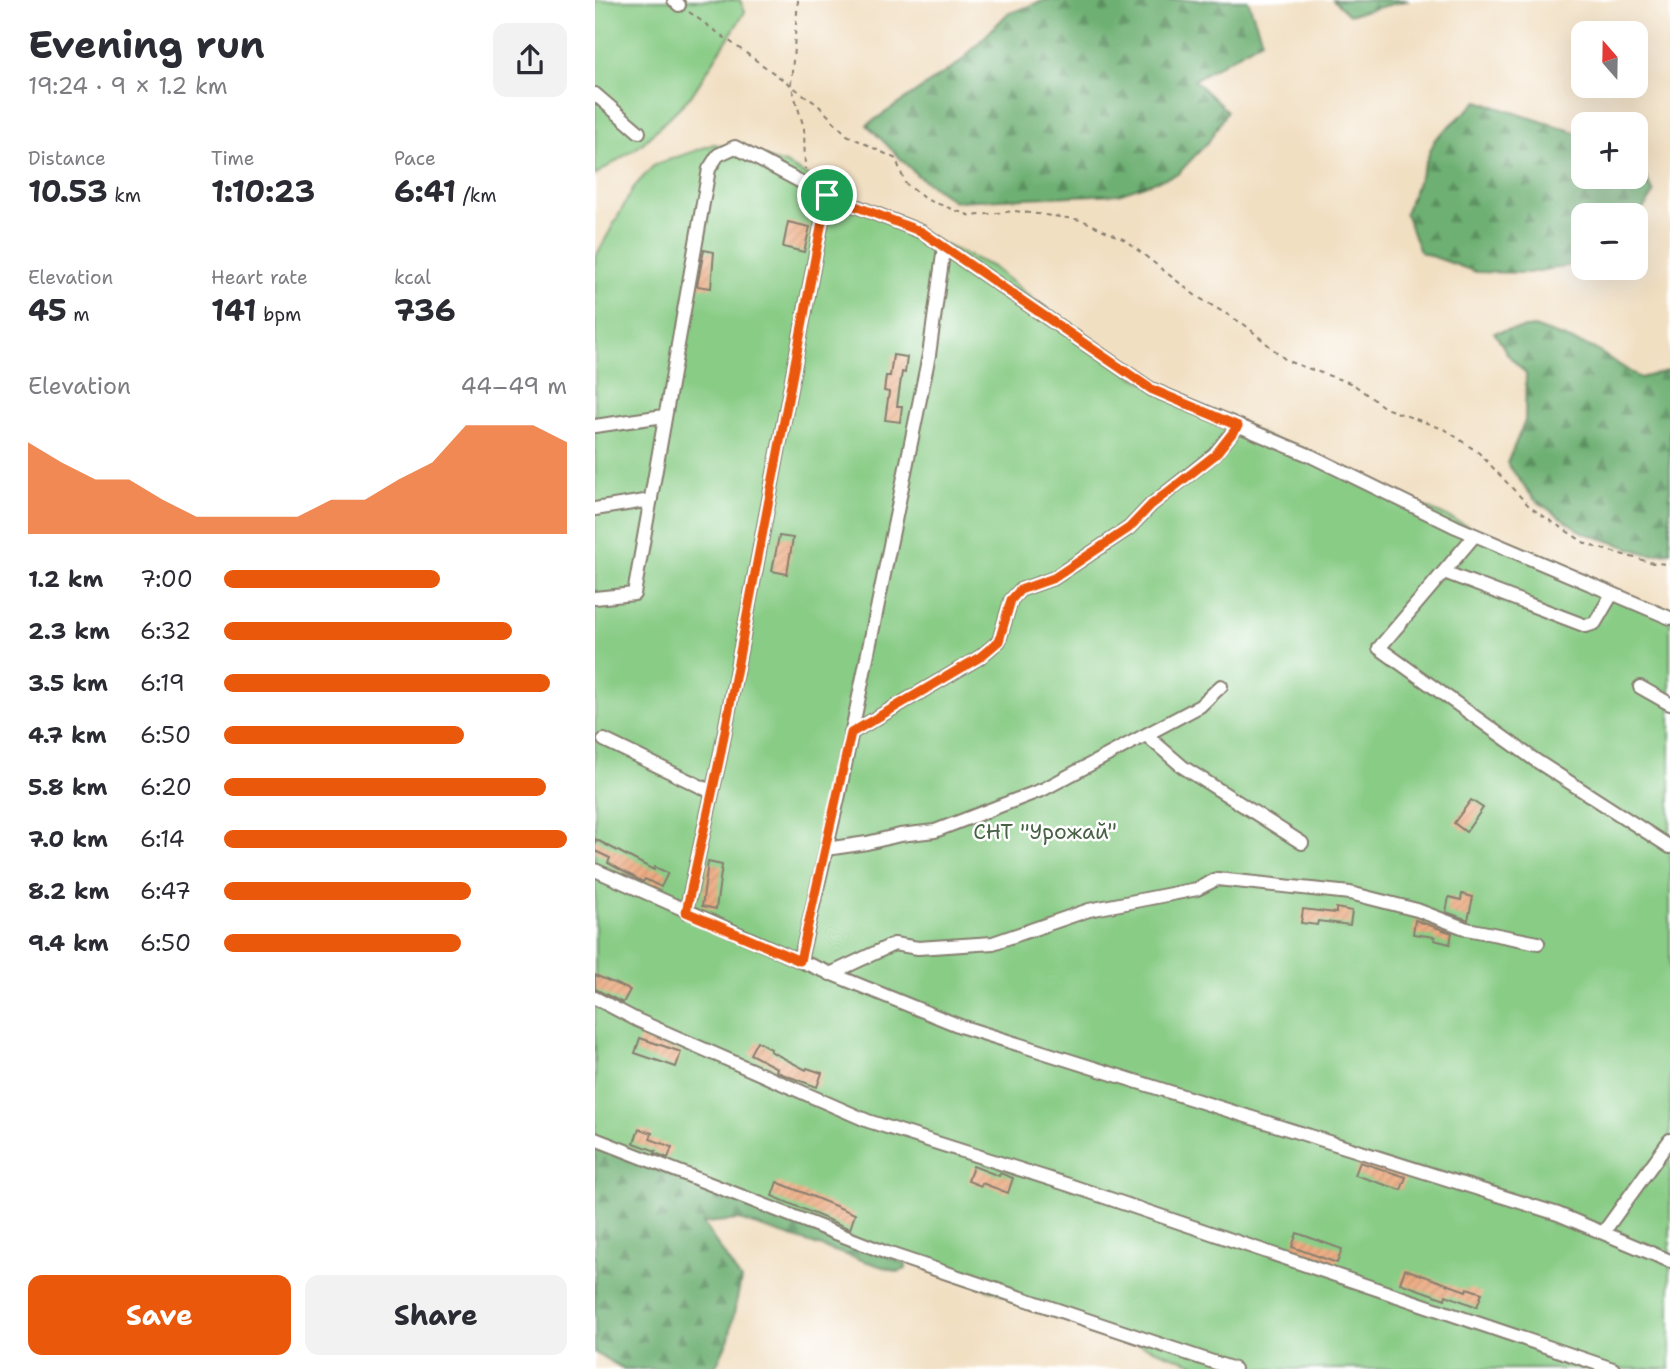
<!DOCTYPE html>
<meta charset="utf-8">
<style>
body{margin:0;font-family:"Shantell Sans",sans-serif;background:#f2f2f3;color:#2b2b33;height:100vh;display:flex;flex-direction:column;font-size:26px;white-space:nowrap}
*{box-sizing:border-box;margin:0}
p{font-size:23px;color:#7c7c81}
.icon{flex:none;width:38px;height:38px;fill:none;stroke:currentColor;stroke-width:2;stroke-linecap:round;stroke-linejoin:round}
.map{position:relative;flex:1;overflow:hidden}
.side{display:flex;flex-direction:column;background:#fff;width:595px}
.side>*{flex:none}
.needle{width:46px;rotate:340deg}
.buttons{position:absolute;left:976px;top:21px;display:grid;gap:14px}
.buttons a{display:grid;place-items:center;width:77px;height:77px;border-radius:14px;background:#fff;box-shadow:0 7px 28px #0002;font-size:35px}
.pin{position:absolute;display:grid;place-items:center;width:60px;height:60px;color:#fff;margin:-30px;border:4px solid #fff;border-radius:50%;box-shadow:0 2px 7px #0007}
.round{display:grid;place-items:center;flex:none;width:74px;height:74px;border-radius:14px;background:#f2f2f3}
.overview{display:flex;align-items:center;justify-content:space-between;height:119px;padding:0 28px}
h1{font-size:38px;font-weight:700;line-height:52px}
.metrics{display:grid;grid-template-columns:repeat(3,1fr);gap:10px;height:119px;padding:7px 28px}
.metrics div{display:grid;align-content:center}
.metrics b{font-size:30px;font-weight:700}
.metrics small{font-size:19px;font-weight:400}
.metrics p{font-size:19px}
.chart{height:196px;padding:14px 28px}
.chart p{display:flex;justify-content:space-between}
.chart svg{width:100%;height:126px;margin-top:7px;fill:#ea580c;opacity:.7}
.button{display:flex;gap:14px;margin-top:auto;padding:14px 28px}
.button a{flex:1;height:80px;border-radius:14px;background:#ea580c;color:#fff;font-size:28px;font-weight:700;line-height:80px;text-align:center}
.button a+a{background:#f2f2f3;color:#2b2b33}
ul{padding:0 28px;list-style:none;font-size:23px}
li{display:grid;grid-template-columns:112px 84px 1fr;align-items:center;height:52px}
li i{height:18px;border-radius:9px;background:#ea580c}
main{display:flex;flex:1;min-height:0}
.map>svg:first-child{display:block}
.forest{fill:url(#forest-firs);stroke:#456648;stroke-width:2}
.garden{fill:#89cc86;stroke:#527451;stroke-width:2}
.building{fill:url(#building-hatch)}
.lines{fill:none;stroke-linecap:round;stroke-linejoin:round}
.minor-casing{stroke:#867e6f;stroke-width:16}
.path{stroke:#867e6f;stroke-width:2;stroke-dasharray:5 5;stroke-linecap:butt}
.minor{stroke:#fff;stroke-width:12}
.route-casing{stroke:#fff;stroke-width:14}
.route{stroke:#ea580c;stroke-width:9}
.labels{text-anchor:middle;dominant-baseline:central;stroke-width:5;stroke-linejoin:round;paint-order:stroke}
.park-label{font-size:21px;fill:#486246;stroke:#fff}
</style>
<main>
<section class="side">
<div class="overview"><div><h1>Evening run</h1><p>19:24 · 9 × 1.2 km</p></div><a class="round"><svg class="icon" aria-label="share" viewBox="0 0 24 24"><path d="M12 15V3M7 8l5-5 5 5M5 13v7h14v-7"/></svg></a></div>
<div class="metrics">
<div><p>Distance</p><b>10.53<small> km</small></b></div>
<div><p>Time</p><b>1:10:23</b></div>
<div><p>Pace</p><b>6:41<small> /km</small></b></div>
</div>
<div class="metrics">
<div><p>Elevation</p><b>45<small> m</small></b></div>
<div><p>Heart rate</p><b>141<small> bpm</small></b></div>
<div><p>kcal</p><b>736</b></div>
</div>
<div class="chart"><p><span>Elevation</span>44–49 m</p>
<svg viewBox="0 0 160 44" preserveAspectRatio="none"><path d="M0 44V12L10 19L20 25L30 25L40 32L50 38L60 38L70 38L80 38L90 32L100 32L110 25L120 19L130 6L140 6L150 6L160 12V44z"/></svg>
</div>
<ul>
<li><b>1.2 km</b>7:00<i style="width:63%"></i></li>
<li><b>2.3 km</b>6:32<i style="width:84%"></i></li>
<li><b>3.5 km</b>6:19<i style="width:95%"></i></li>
<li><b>4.7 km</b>6:50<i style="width:70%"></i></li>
<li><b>5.8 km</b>6:20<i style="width:94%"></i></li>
<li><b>7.0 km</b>6:14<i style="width:100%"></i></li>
<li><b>8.2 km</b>6:47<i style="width:72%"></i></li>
<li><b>9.4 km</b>6:50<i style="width:69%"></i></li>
</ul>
<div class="button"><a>Save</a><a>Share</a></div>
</section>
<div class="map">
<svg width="1075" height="1369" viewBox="0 0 1075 1369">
<defs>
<pattern id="forest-firs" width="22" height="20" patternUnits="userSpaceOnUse" patternTransform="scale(1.75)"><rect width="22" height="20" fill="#6eb073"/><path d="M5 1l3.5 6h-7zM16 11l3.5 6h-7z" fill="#5a8e5e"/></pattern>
<pattern id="building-hatch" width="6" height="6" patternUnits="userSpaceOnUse" patternTransform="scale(1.75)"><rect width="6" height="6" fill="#edac83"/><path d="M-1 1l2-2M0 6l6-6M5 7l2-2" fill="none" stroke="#cb9371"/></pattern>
</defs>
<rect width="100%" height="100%" fill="#fff"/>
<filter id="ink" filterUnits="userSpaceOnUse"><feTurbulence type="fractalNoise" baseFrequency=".0143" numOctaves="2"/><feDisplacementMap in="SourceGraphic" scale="14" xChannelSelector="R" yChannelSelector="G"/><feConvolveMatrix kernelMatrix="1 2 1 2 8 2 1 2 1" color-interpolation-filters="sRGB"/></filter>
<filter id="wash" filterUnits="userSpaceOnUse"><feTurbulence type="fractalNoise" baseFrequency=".00686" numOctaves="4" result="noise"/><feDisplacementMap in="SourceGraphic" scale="28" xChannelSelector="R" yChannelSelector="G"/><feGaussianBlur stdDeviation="1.57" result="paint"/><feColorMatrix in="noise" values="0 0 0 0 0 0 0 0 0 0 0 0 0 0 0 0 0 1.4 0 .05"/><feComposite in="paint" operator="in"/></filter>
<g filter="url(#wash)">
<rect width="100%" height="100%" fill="#f1dfc2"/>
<path class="forest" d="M450 0H653L667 40 599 80 632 111 614 141 583 174 523 194 359 201 323 176 272 125 364 63 412 14Z
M738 0H814L754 15Z
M883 101 989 135V177H1041L1042 159 1059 193 1041 219V215H989V263L933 273 881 272 825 252 810 213 840 139Z
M939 327 998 348 1045 378 1075 370V552L1053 554 987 532 939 499 912 463 930 421 931 374 913 355 899 332Z
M0 1144 24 1156 215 1226 311 1264V1269L303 1272 144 1220 108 1223 146 1280 134 1338 121 1366 118 1369H29L0 1353Z"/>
<path class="garden" d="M0 0H145L150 12 96 96 46 145 0 175Z
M119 144 191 164 297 221 396 266 540 378 1075 616V1369H613L291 1252 0 1140V258L39 187 59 165Z"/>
<g id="blocks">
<path class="building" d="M193 222 215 227 209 252 188 247Z
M109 250 119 252 116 288 102 286Z
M298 355 312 357 310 373 307 372 302 406H307L305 422 290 420 294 392 289 391 291 376H295Z
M184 536 198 538 192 574 177 571Z
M876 800 888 808 871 832 859 823Z
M0 839 59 870 60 867 73 873 66 887 50 879 48 882 46 881 13 863 15 858 0 851Z
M113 862 127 865 121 909 107 906Z
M867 894 878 897 873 920 851 912 854 897 866 900Z
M741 908 757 911 755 925 723 921 722 925 706 923 708 909 741 913Z
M820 920 857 933 855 944 839 940 840 937 818 934Z
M0 975 35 990 28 1003 0 989Z
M45 1038 86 1052 81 1067 40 1053Z
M162 1041 176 1049 175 1051 211 1070 212 1068 227 1073 222 1087 187 1074 181 1071 182 1068 155 1054Z
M44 1129 57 1133 55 1139 77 1147 73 1158 60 1153 61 1151 39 1143Z
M765 1162 811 1177 806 1190 760 1175Z
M378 1166 404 1176 405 1173 418 1178 413 1193 387 1183 386 1186 373 1181Z
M182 1182 260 1214 255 1229 177 1196Z
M702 1233 747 1249 742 1263 697 1247Z
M810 1269 871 1291 872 1288 887 1293 882 1307 851 1295 850 1299 805 1283Z"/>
</g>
</g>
<g filter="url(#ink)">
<use href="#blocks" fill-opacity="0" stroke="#867e6f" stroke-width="2"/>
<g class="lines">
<g class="minor-casing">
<path id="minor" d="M79 0 84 5
M0 94 44 132
M0 426 69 416
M0 509 56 500
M880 535 784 648 940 760 1075 847
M849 572 991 626 1000 623 1017 594
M0 598 39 594 114 169 123 155 140 147 225 192 327 232 556 389 716 456 861 527 1075 618
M1045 687 1075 704
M256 733 385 657 404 641 416 600 425 590 459 578 534 528 556 505 619 455 643 426
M551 735 588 767 707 843
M9 740 117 792
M231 849 272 843 305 835 340 831 449 789 605 706 626 686
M0 870 205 961 243 799 334 355 349 247
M91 912 125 757 232 195
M205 961 365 1026 963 1214 1075 1261
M235 974 299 944 323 948 398 943 494 910 602 889 622 879 755 893 822 910 872 929 943 943
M0 998 42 1020 273 1121 474 1185 1018 1369
M0 1139 292 1253 639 1369
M1008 1233 1075 1140"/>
</g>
<path class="path" d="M203 0 196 84 209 128 210 169
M94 12 223 105 252 135 301 159 310 183 330 199 376 216 420 211 487 220 530 240 601 296 650 325 692 361 758 384 790 408 851 430 884 453 936 508 993 545 1058 563 1075 564"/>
<use href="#minor" class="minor"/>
</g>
</g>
<g class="lines" filter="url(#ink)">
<g class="route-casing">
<path id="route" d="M232 195 327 232 556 389 643 426 620 455 556 505 534 528 459 578 425 590 416 600 404 641 385 657 256 733 205 961 91 912 125 757Z"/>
</g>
<use href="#route" class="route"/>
</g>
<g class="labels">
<g class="park-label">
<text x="450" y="832">СНТ "Урожай"</text>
</g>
</g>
</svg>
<div class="buttons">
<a><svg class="needle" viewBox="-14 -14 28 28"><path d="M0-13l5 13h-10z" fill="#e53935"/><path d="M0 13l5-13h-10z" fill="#7c7c81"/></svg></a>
<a>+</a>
<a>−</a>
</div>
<div class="pin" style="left:232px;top:195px;background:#1e9e55"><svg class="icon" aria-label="arrive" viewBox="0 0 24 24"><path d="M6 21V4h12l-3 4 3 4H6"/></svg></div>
</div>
</main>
